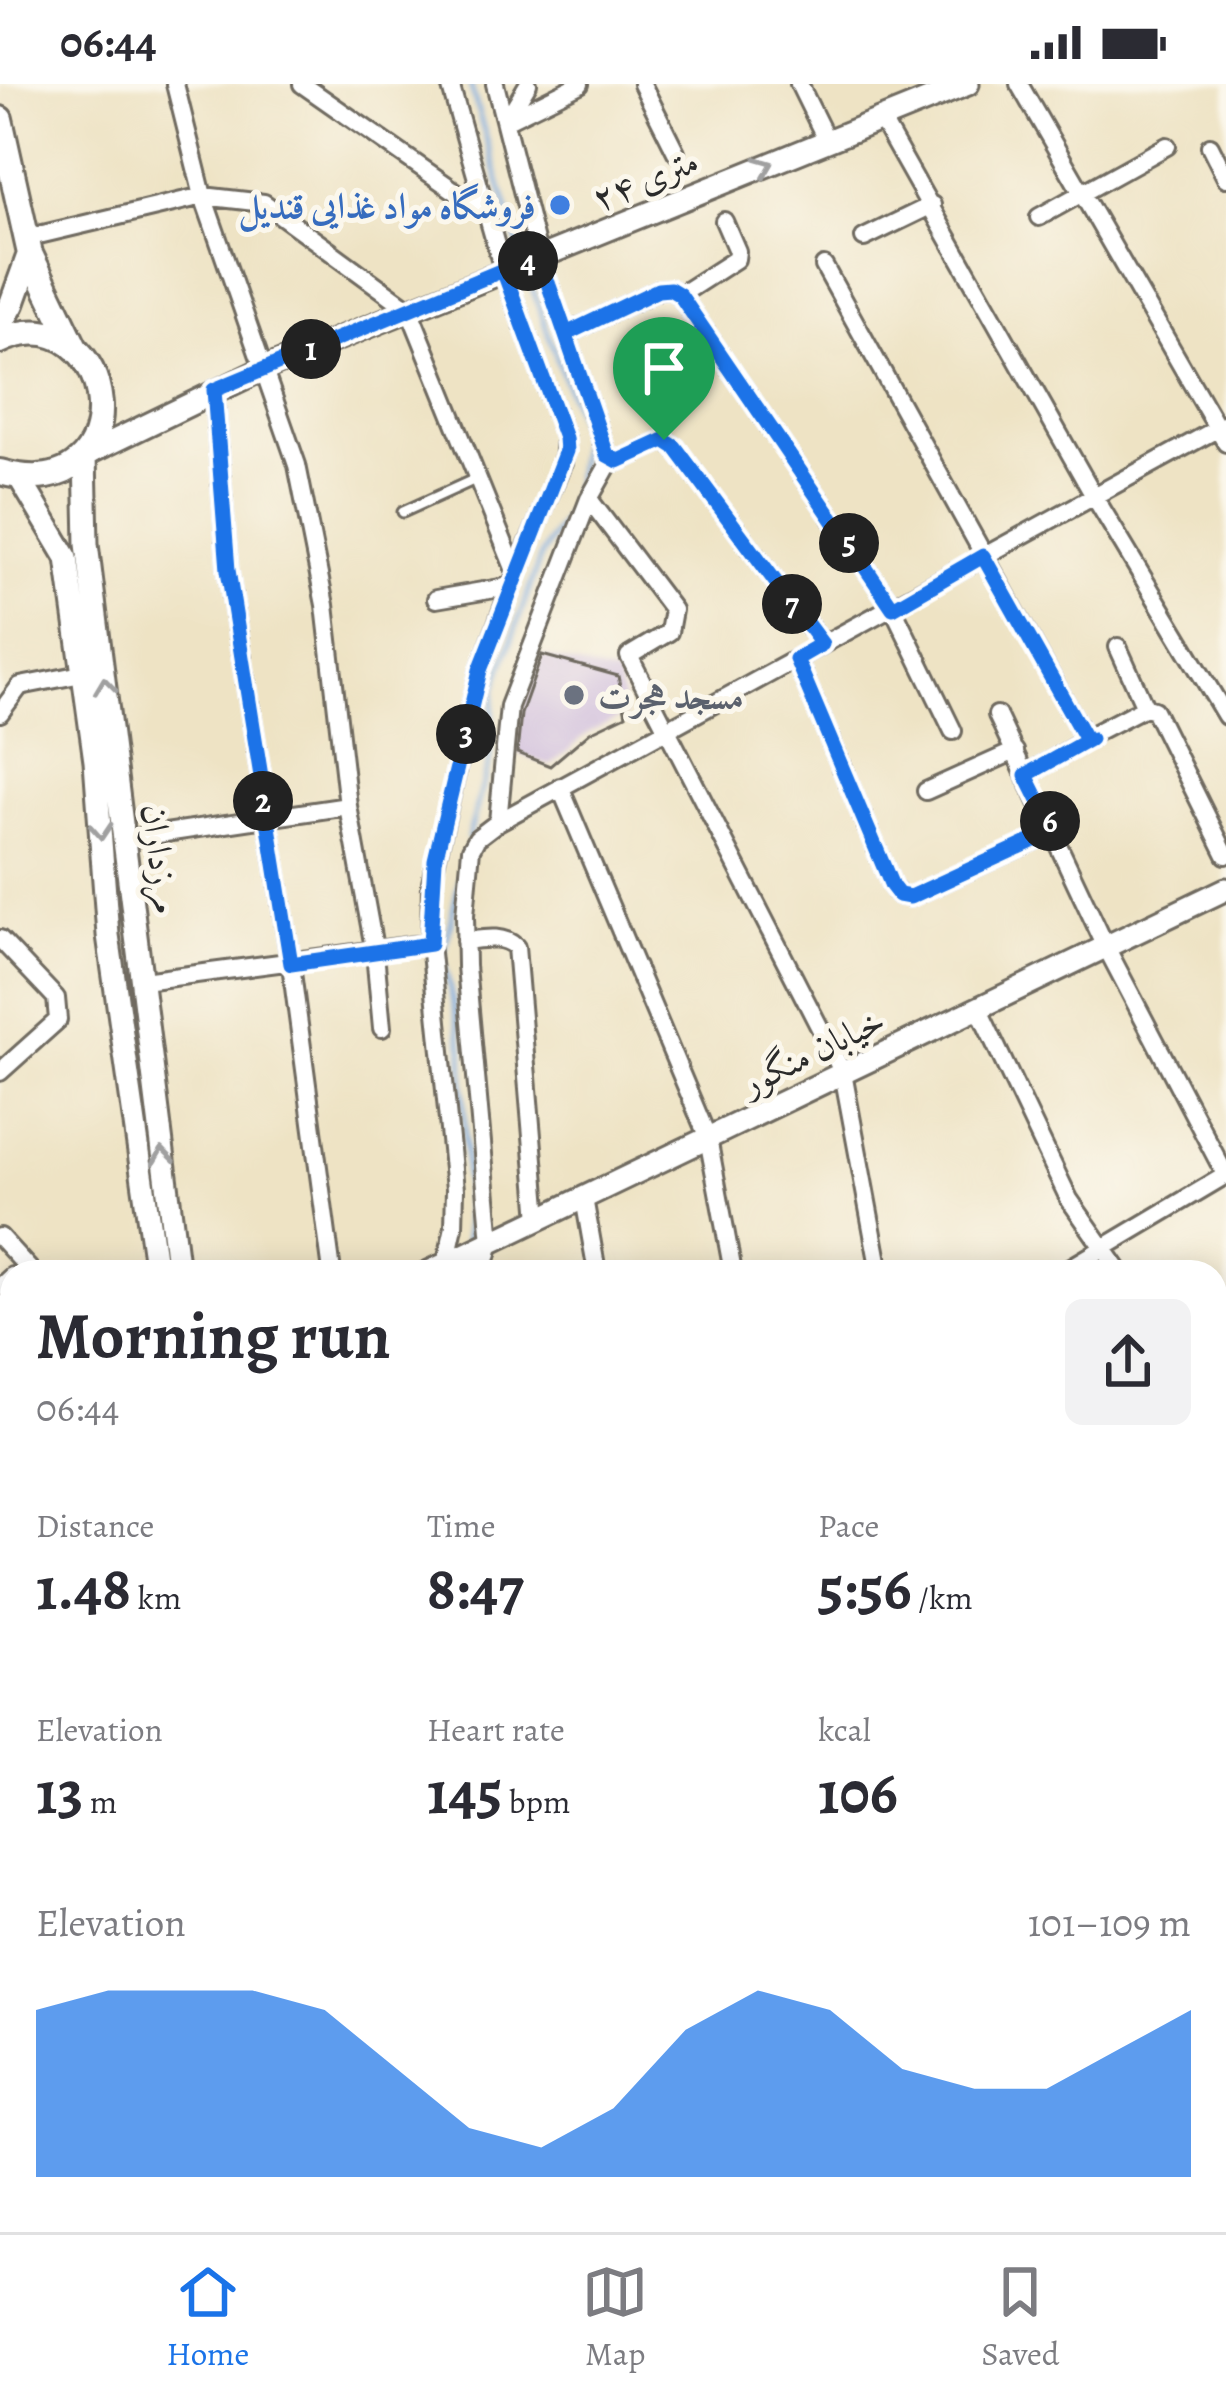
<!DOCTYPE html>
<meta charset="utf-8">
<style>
body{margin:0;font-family:Alegreya,Amiri,serif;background:#f2f2f3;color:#2b2b33;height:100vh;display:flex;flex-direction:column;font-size:45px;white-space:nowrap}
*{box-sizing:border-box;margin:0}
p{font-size:39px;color:#7c7c81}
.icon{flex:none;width:66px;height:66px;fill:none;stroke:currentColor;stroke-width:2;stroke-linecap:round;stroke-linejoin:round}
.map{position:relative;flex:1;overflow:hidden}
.drawer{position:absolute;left:0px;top:1176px;width:1227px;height:972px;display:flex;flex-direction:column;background:#fff;border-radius:36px 36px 0 0;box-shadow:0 6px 30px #0003}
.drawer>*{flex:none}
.pin{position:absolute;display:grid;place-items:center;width:102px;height:102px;color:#fff;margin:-123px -51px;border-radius:50% 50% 50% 0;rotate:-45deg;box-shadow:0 0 12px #0007}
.pin .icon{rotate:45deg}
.km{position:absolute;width:60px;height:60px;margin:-30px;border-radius:50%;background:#222;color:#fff;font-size:33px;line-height:60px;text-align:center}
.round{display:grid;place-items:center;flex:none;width:126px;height:126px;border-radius:18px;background:#f2f2f3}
.headline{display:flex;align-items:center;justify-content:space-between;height:204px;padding:0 36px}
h1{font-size:66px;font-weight:600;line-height:90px}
.stats{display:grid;grid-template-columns:repeat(3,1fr);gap:18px;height:204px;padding:12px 36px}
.stats div{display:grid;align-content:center}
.stats b{font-size:60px;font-weight:600}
.stats small{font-size:33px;font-weight:400}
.stats p{font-size:33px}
.chart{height:336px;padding:24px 36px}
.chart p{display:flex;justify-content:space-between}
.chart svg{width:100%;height:216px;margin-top:12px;fill:#1a73e8;opacity:.7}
.status{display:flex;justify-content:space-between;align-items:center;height:84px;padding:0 60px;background:#fff;direction:ltr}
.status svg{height:33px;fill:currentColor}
.tab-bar{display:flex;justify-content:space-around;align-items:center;height:168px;border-top:3px solid #e1e1e2;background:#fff;font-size:33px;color:#7c7c81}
.tab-bar a{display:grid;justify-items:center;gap:6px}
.tab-bar .selected{color:#1a73e8}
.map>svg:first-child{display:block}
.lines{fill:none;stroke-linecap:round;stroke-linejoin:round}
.stream{stroke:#6ea5dd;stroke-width:4.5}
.building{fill:#bea6d5}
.service-casing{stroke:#6f6b61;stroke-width:15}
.minor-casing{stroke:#6f6b61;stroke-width:22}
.tertiary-casing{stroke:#6f6b61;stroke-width:27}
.secondary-casing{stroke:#6f6b61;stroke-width:30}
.service{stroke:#fff;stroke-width:9}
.minor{stroke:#fff;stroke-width:16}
.tertiary{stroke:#fff;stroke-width:21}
.secondary{stroke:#fff;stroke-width:24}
.oneway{stroke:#a0a0a0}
.route-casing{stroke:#fff;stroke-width:24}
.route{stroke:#1a73e8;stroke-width:15}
.shop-dot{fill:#3f7fe0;stroke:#fbf7ec;stroke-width:4.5}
.worship-dot{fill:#6b7280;stroke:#fbf7ec;stroke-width:4.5}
.labels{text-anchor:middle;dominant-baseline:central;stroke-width:10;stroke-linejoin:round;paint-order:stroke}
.street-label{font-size:36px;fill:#2b2b2b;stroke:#fbf7ec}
.shop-label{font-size:36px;font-weight:bold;fill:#366cbe;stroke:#fbf7ec;text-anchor:end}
.worship-label{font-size:36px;font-weight:bold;fill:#5b616d;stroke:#fbf7ec;text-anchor:start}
</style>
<div class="status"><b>06:44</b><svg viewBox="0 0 49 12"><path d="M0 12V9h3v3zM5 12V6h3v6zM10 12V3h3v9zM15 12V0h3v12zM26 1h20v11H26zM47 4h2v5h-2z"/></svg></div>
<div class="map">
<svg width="1226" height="2148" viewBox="0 0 1226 2148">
<rect width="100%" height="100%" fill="#fbf7ec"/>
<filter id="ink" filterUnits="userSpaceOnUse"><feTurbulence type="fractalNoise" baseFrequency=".00833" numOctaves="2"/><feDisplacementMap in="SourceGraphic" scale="24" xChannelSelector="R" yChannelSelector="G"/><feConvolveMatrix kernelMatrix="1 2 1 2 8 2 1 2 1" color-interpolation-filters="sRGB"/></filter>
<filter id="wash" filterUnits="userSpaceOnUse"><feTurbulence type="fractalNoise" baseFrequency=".004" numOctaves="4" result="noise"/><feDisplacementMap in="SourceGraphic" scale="48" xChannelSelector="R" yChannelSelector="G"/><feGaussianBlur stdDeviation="2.7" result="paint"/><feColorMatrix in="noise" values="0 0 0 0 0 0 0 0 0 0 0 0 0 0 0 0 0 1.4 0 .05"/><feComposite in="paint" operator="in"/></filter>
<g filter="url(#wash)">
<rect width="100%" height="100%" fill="#eee3c4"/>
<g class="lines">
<path class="stream" d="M470 0 522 173
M468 754 490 675 495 604 541 471 572 421 582 346 527 189
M461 789 443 874 463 964 467 1163
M412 2136 417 2148
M526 2136 527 2148"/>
</g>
<g id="blocks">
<path class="building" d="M542 571 618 592 626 631 590 648 550 682 517 669 521 630Z"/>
</g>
</g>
<g filter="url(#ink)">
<use href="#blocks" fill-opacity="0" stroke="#6f6b61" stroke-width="3"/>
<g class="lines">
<g class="service-casing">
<path id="service" d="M403 428 480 393"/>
</g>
<g class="minor-casing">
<path id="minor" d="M175 0 203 112 297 381 325 521 348 722 375 869 382 944
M302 0 485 128
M450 0 503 186 565 354 563 379 516 489
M495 0 539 173 607 371 618 377 664 356 675 363 822 560
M642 0 676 68
M799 0 827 57
M1019 0 1226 359
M881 35 1094 412 1226 632
M505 37 580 0
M506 37 528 0
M1210 62 1226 94
M1039 133 1167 62
M26 154 203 112 264 119 409 225 516 489 480 586 431 798 430 859 455 1105 454 1143 444 1188
M864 154 932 121
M824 182 1085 654 1145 623 1154 626 1226 771
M680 211 736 175 737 167 724 137
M566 250 658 206 670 205 680 211 893 524 953 647
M214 306 228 486 291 881 332 1188
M589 415 673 526 669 548 629 572 843 989 880 1188
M436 515 512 502
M1118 563 1145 623
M796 575 892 802 899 811 910 813 1055 747
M0 629 20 602 82 590
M997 631 1106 863 1226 1092
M1026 691 1090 654
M560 703 708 1054 733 1188
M926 707 1015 667
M498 738 509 622 589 415 611 376
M125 755 348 722
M0 855 56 914 58 936 0 988
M465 857C483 855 502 850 516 863L539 1135
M143 897 430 859
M978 924 1069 1115 1120 1188
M584 1114 597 1188
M0 1153 32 1188
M483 1188 491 1158 466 882 465 831 471 765 477 754 498 738 1226 340
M1063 1188 1226 1091
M0 1203 12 1192
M1215 1249 1226 1241
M1215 1311 1226 1325
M0 1370 12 1359
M1215 1438 1226 1430
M0 1629 12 1630
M0 1724 12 1725
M1215 1862 1226 1860
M1215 2126 1226 2118
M1124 2136 1131 2148
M1016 2148 1064 2136
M1180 2148 1199 2136"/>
</g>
<g class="tertiary-casing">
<path id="tertiary" d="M19 393 67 474 95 677 108 851 156 1188
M178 1188 87 460 85 371 261 286 968 0
M429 1188 1226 805
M151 2148 152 2136"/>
</g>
<g class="secondary-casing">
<path id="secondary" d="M0 35 30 170 75 264
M0 240 12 220 30 170
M0 257C118 203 148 429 0 388"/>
</g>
<use href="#service" class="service"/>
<use href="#minor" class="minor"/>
<use href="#tertiary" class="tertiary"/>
<use href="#secondary" class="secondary"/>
</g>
<defs><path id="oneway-chevron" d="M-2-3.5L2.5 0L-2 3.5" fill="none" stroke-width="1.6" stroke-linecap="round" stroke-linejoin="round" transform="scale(3)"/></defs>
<g class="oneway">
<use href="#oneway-chevron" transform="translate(765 82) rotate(-22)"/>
<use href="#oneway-chevron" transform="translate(105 602) rotate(-97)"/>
<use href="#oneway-chevron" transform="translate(101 747) rotate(86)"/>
<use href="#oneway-chevron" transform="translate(163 1072) rotate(-97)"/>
</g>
</g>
<g class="lines" filter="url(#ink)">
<g class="route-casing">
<path id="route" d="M664 356 618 377 607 371 539 173 503 186 214 306 228 486 291 880 430 860 435 776 480 586 566 367 565 354 503 186 539 173 566 250 658 206 670 205 680 211 893 524 983 472 1085 654 1090 655 1026 691 1054 747 910 813 899 811 892 802 796 575 822 560 675 363 664 356"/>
</g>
<use href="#route" class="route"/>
</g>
<circle class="shop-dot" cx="560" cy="121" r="12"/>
<circle class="worship-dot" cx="574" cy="611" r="12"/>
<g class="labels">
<g class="street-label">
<text transform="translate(645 95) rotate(-22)">۲۴ متری</text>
<text transform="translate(161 775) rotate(83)">مرزداران</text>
<text transform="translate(813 967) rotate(-26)">خیابان منگور</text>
</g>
<g class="shop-label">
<text x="536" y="121">فروشگاه مواد غذایی قندیل</text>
</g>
<g class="worship-label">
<text x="598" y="611">مسجد هجرت</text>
</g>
</g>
</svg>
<div class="pin" style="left:664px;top:356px;background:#1e9e55"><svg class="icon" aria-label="arrive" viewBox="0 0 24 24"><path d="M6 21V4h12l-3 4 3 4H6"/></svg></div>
<b class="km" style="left:311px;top:265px">1</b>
<b class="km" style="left:263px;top:717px">2</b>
<b class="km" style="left:466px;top:650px">3</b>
<b class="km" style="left:528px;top:177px">4</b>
<b class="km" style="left:849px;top:459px">5</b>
<b class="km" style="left:1050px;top:737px">6</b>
<b class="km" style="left:792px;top:520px">7</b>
<section class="drawer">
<div class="headline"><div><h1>Morning run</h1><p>06:44</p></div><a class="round"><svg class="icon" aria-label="share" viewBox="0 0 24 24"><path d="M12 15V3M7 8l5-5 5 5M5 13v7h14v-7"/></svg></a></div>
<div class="stats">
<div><p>Distance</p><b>1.48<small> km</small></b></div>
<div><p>Time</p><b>8:47</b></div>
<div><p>Pace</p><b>5:56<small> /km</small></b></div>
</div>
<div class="stats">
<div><p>Elevation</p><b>13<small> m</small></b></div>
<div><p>Heart rate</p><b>145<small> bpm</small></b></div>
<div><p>kcal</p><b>106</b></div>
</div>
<div class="chart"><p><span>Elevation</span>101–109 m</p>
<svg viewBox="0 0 160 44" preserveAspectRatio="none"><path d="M0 44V10L10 6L20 6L30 6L40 10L50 22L60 34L70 38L80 30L90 14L100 6L110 10L120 22L130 26L140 26L150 18L160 10V44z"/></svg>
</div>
</section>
</div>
<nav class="tab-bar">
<a class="selected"><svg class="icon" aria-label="home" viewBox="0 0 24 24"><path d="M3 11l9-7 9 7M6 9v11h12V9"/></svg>Home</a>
<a><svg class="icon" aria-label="map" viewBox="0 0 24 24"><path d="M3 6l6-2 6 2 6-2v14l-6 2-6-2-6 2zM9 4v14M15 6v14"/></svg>Map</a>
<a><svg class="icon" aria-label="saved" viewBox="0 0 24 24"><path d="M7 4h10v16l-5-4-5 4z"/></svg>Saved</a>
</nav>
